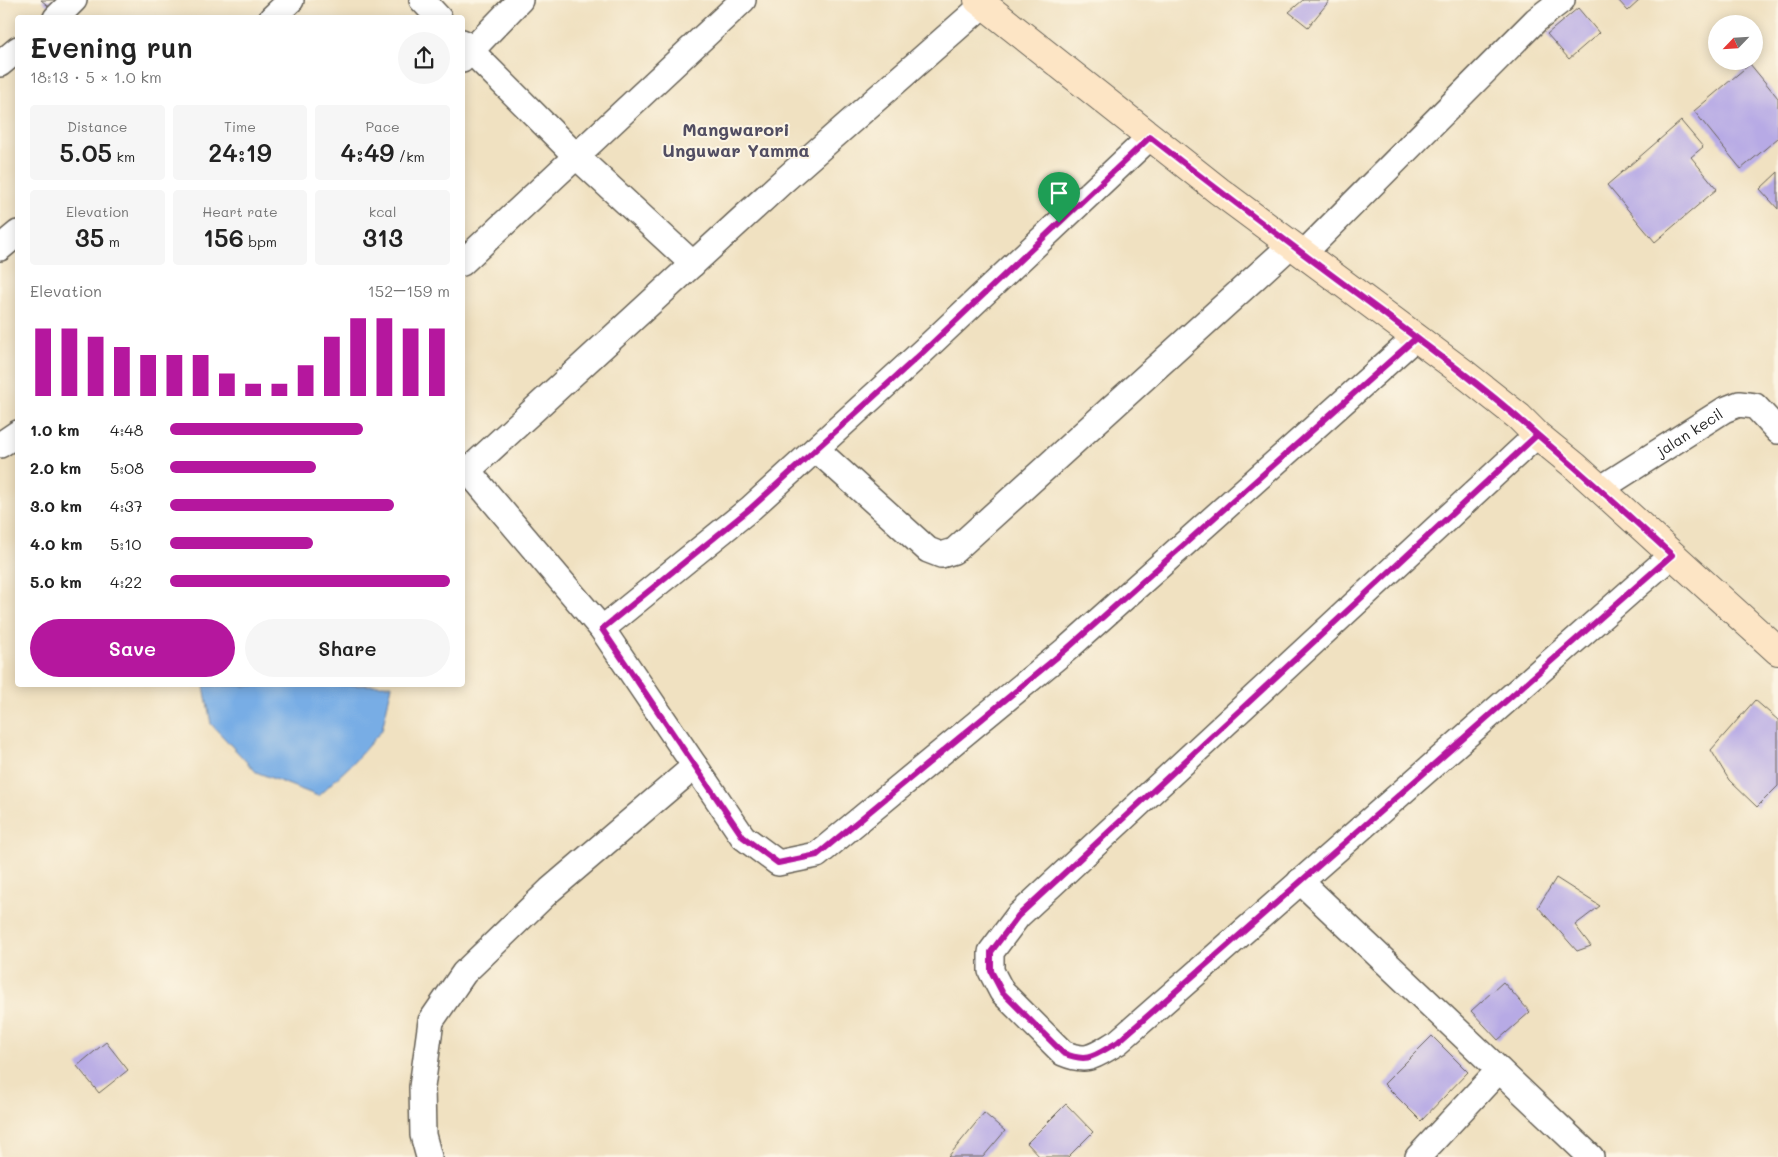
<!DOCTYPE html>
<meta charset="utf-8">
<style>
body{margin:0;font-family:Mali,sans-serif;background:#f6f6f6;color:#222;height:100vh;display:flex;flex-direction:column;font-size:19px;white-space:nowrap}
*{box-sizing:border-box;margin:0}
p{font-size:16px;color:#767676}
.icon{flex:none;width:28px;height:28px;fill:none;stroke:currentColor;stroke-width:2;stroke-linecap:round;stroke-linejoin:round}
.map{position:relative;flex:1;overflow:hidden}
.sheet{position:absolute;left:15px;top:15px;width:450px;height:672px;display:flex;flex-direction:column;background:#fff;border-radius:5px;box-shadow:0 2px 12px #0003}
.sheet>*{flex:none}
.needle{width:32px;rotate:245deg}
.tools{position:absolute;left:1708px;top:15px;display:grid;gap:10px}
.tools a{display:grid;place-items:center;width:55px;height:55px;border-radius:50%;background:#fff;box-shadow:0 2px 12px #0003;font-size:25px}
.pin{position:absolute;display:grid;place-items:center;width:42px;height:42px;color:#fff;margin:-51px -21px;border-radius:50% 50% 50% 0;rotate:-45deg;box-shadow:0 0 5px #0007}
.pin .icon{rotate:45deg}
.round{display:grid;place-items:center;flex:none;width:52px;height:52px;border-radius:26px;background:#f6f6f6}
.headline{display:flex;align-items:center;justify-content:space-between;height:85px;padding:0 15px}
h1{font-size:28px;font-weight:600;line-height:38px}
.figures{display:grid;grid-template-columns:repeat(3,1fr);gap:8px;height:85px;padding:5px 15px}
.figures div{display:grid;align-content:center;border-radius:5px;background:#f6f6f6;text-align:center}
.figures b{font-size:25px;font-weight:600}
.figures small{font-size:14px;font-weight:400}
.figures p{font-size:14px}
.chart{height:140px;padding:10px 15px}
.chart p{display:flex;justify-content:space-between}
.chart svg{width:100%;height:90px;margin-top:5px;stroke:#b5179e;stroke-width:6}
.button{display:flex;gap:10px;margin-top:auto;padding:10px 15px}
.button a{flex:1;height:58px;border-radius:30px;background:#b5179e;color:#fff;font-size:20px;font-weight:600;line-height:58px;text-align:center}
.button a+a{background:#f6f6f6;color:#222}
ul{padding:0 15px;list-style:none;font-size:16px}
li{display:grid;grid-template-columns:80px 60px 1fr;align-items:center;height:38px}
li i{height:12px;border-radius:6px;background:#b5179e}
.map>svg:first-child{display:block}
.water{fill:#78ade5;stroke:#4a6480}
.building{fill:#b7aae5}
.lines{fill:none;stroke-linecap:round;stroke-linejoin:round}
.street-casing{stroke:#666156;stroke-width:28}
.secondary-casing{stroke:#666156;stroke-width:30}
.street{stroke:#fff;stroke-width:25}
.secondary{stroke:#fde5c5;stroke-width:28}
.route-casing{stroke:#fff;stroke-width:10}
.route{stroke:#b5179e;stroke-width:6}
.labels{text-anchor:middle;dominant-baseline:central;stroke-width:4;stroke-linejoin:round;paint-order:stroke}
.street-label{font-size:15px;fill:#1c1c1c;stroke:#fcf5e5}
.quarter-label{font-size:18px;font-weight:bold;fill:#524e62;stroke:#fcf5e5}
</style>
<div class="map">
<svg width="1778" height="1157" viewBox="0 0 1778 1157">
<rect width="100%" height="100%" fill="#fcf5e5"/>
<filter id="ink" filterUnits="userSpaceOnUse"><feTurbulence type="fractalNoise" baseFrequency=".02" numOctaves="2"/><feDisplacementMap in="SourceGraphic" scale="10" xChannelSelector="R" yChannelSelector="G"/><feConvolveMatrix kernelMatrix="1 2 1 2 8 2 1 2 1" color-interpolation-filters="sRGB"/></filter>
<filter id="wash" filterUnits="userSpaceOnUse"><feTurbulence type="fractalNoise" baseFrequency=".0096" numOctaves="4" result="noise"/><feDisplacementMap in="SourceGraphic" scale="20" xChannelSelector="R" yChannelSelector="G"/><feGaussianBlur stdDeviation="1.12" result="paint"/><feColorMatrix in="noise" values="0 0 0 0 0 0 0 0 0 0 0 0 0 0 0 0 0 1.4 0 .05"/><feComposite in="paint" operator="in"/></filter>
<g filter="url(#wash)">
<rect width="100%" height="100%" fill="#f0e1c1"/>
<path class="water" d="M392 685 382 730 352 764 318 796 256 772 211 724 204 686Z"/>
<g id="blocks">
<path class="building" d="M41 0H70L58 14Z
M1303 0H1330L1308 27 1289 12Z
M1618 0H1640L1628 11Z
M1578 8 1599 33 1569 59 1547 34Z
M1750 64 1778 98V138L1741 169 1694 111Z
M1681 121 1703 147 1691 157 1717 189 1655 242 1607 185Z
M1778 172V209L1760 189Z
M1755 700 1778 720V786L1757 807 1729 780 1711 750Z
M1556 878 1600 906 1575 925 1591 946 1577 951 1538 907Z
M1503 982 1530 1012 1498 1040 1471 1011Z
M1432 1036 1468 1072 1421 1121 1384 1084Z
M106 1042 128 1070 99 1093 77 1066Z
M1066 1104 1093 1132 1068 1157H1040L1027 1143Z
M984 1113 1005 1131 983 1157H948Z"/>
</g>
</g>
<g filter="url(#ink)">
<use href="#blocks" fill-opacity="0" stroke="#666156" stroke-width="1"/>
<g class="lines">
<g class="street-casing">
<g id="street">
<path d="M422 0 439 18"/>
<path d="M56 18 74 0"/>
<path d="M272 18 291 0"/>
<path d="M462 42 576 156 693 264"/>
<path d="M462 60 520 0"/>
<path d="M0 64 18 49"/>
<path d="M0 248 18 233"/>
<path d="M1303 254 1536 20 1562 0"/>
<path d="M462 263 743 0"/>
<path d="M1537 435 1018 916 991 952V971L1002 992 1063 1053C1089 1064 1095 1055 1118 1042L1672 555"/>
<path d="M0 445 18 433"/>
<path d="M816 449 928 550 941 555 954 551 1291 245"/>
<path d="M468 471 602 629 743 837 778 863 817 855 1068 648 1416 337"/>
<path d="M462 476 781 183 983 5"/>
<path id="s1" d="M1600 489 1724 410 1739 404 1755 406 1778 431"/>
<path d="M602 629 751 508 923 351 1150 137"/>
<path d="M1300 881 1591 1157"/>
<path d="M429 1157 423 1135 422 1087 431 1021 464 973 550 890 695 766"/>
<path d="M1418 1157 1499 1070"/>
</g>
</g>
<g class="secondary-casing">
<path id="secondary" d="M978 0 1219 191 1461 371 1519 417 1537 435 1575 466 1778 651"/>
</g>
<use href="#street" class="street"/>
<use href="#secondary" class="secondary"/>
</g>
</g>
<g class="lines" filter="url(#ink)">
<g class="route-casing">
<path id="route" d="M1059 223 923 352 751 508 602 629 743 837 778 863 817 855 1068 648 1416 338C1506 404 1589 479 1672 555L1118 1042C1095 1055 1089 1064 1063 1053L1002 992 991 971V952L1018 916 1537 435C1491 391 1437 354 1386 315 1307 257 1228 198 1150 137L1059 223"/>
</g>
<use href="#route" class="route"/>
</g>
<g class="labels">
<g class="street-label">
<text stroke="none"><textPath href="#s1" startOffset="106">jalan kecil</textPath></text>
</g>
<g class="quarter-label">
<text x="736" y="129">Mangwarori<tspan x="736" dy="21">Unguwar Yamma</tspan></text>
</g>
</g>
</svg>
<div class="tools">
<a><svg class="needle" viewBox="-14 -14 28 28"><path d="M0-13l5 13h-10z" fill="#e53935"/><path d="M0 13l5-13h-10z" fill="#767676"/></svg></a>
</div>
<div class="pin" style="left:1059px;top:223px;background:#1e9e55"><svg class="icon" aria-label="arrive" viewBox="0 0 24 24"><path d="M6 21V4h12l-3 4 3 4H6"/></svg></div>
<section class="sheet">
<div class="headline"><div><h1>Evening run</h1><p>18:13 · 5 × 1.0 km</p></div><a class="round"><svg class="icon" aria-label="share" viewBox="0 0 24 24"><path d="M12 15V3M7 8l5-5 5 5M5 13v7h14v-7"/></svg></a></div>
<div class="figures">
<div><p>Distance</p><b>5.05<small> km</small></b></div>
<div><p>Time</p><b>24:19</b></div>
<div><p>Pace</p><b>4:49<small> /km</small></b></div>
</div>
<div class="figures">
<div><p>Elevation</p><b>35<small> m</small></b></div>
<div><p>Heart rate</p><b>156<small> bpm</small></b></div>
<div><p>kcal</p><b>313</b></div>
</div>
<div class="chart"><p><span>Elevation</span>152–159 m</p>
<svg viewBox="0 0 160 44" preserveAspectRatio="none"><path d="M5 44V11M15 44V11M25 44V15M35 44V20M45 44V24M55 44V24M65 44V24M75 44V33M85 44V38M95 44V38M105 44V29M115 44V15M125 44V6M135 44V6M145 44V11M155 44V11"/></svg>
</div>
<ul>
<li><b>1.0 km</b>4:48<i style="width:69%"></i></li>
<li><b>2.0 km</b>5:08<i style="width:52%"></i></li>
<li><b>3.0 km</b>4:37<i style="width:80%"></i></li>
<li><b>4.0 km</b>5:10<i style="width:51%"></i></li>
<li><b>5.0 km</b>4:22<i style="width:100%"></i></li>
</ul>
<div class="button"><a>Save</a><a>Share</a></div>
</section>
</div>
